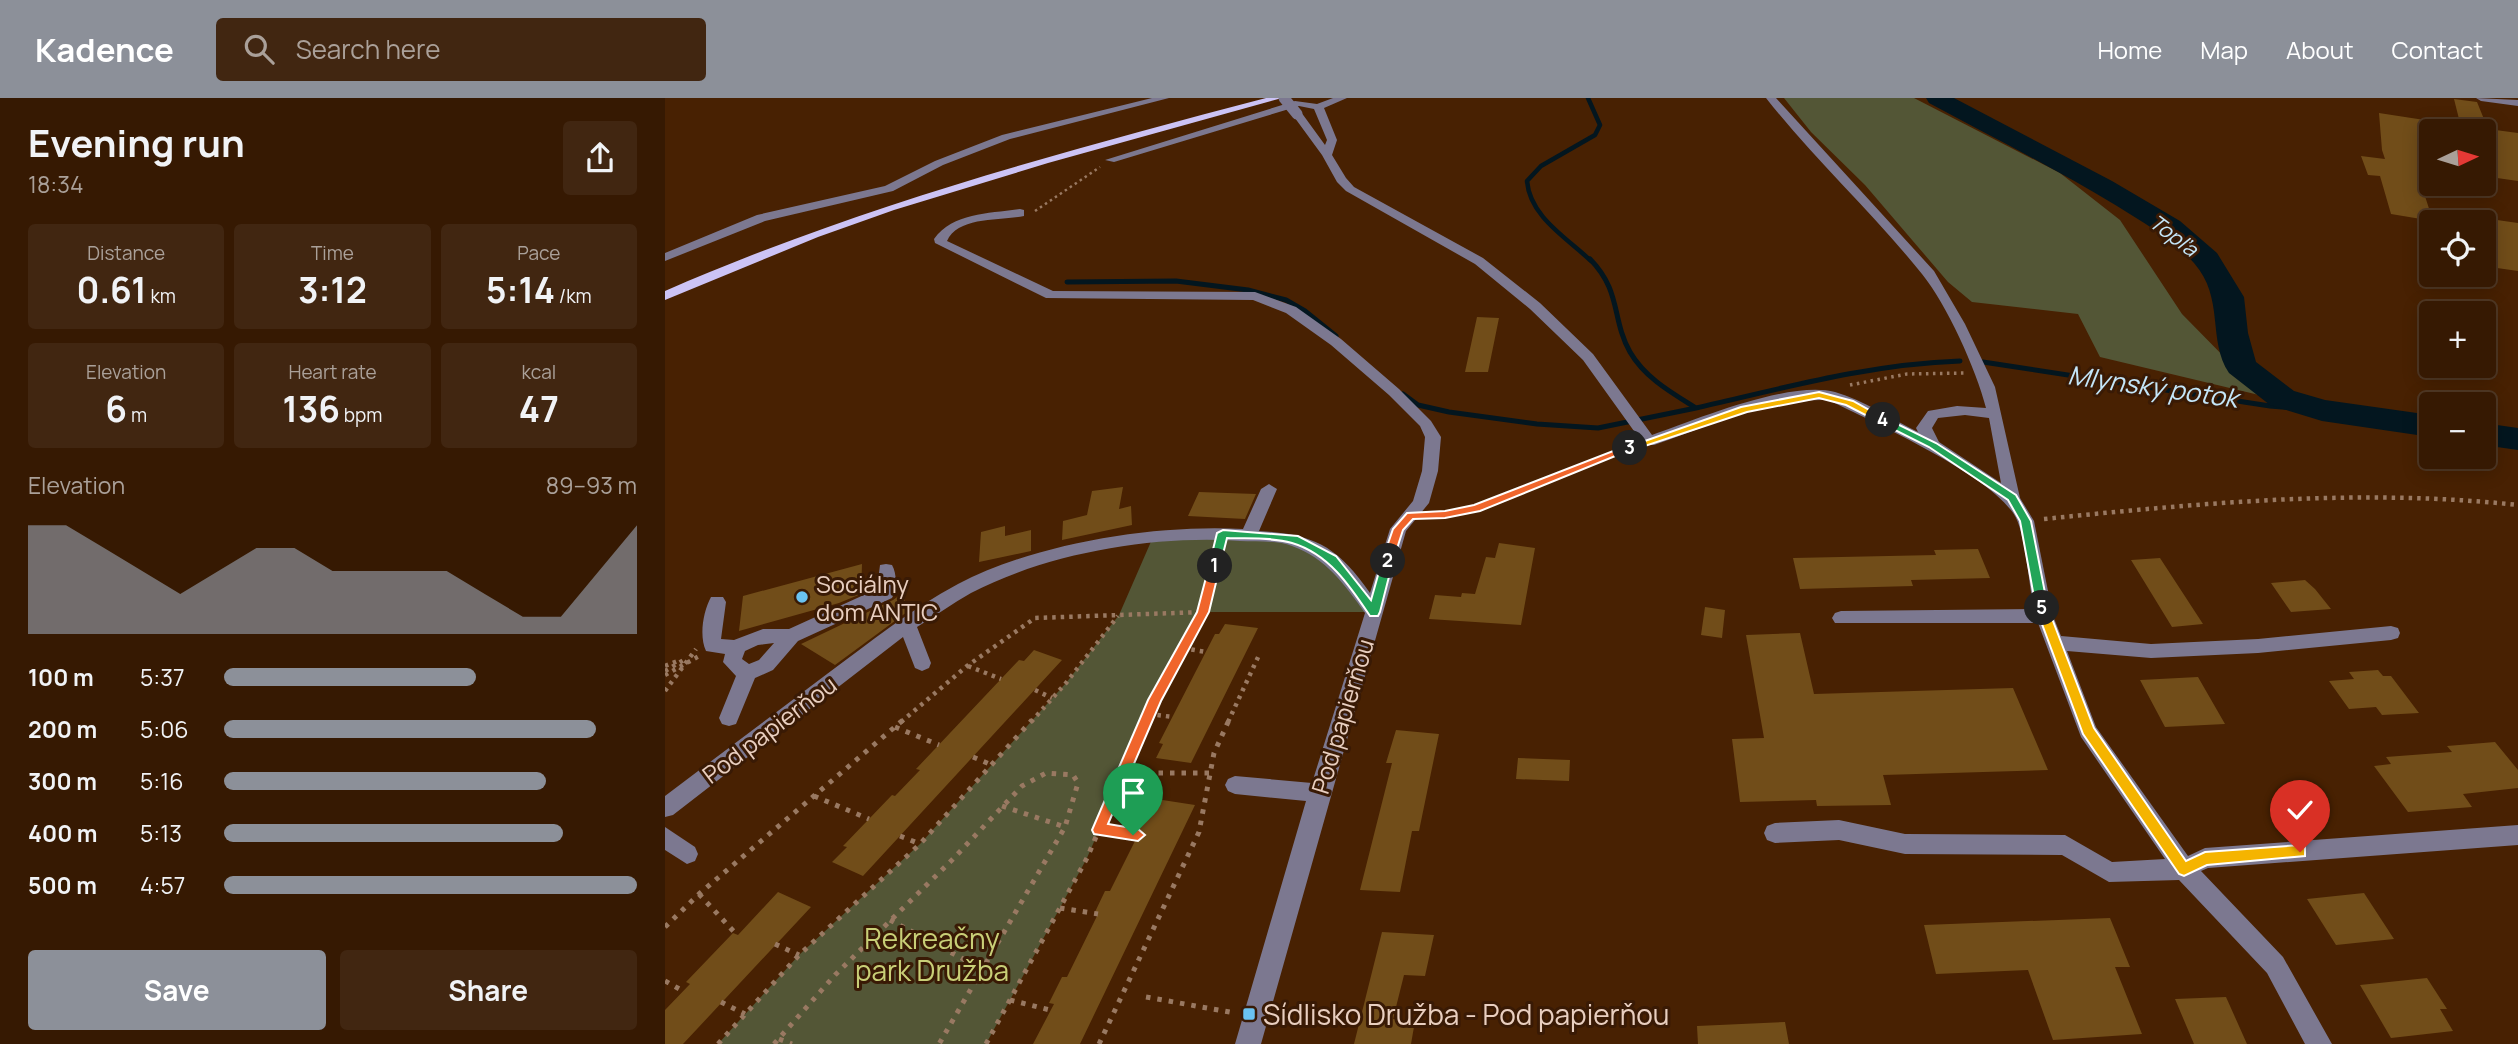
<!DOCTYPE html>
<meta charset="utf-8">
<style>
body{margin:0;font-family:Manrope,sans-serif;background:#412611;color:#f1f3f6;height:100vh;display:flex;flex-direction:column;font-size:26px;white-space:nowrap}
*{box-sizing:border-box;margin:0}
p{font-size:23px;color:#aaa099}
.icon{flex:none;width:38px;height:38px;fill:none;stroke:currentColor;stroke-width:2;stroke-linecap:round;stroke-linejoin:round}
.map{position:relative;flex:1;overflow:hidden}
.sheet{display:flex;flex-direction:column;background:#361902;width:665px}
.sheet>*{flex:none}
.needle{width:46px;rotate:86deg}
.fabs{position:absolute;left:1754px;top:21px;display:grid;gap:14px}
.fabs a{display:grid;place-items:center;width:77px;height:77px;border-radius:7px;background:#361902;box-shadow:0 4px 18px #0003,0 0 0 2px #503824;font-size:35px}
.pin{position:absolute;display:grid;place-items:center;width:60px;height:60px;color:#fff;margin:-72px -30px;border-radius:50% 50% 50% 0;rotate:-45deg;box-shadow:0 0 7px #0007}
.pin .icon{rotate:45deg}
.km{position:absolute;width:35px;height:35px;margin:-18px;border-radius:50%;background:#222;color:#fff;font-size:19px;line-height:35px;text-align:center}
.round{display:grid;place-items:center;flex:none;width:74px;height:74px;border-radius:7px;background:#412611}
.headline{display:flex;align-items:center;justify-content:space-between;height:119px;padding:0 28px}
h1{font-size:38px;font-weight:700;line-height:52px}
.stats{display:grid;grid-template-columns:repeat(3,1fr);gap:10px;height:119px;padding:7px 28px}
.stats div{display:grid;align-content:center;border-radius:7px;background:#412611;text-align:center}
.stats b{font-size:35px;font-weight:700}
.stats small{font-size:19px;font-weight:400}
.stats p{font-size:19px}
.chart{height:196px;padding:14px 28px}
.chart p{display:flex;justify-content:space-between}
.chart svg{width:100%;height:126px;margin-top:7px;fill:#8c9099;opacity:.7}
.action{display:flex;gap:14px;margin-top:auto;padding:14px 28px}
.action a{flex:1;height:80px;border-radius:7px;background:#8c9099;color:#fff;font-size:28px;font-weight:700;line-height:80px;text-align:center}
.action a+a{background:#412611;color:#f1f3f6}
ul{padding:0 28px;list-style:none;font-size:23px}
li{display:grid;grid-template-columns:112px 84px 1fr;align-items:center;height:52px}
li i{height:18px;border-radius:9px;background:#8c9099}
header{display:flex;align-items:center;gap:42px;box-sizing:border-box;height:98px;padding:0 35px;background:#8c9099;color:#fff}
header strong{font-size:33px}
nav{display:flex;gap:38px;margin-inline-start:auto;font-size:24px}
.search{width:490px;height:63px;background:#412611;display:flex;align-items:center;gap:18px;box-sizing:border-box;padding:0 24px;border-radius:7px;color:#aaa099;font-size:26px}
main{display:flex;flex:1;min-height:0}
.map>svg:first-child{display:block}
.green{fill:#535636}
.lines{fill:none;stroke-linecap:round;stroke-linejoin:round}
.stream-far1{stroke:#03161f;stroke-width:4.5}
.stream{stroke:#03161f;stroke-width:5}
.river{fill:#03161f;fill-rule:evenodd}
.building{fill:#714d19}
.path-far3{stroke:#997962;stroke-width:2.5;stroke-dasharray:2.5 3.5;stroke-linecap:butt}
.path-far2{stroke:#997962;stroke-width:3.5;stroke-dasharray:2.5 4.5;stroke-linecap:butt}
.path-far1{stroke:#997962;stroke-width:4.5;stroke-dasharray:3.5 5;stroke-linecap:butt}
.path{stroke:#997962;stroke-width:5;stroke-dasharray:4.5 7;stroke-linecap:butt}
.minor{fill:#7c7890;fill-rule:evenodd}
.major{fill:#ccc3f5;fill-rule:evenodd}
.minor-bridge{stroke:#7c7890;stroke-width:11}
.split-1{fill:#f0652b;stroke:#fff;stroke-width:2}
.split-2{fill:#22a559;stroke:#fff;stroke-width:2}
.split-3{fill:#f0652b;stroke:#fff;stroke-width:2}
.split-4{fill:#f5b400;stroke:#fff;stroke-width:2}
.split-5{fill:#22a559;stroke:#fff;stroke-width:2}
.split-6{fill:#f5b400;stroke:#fff;stroke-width:2}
.poi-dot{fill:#6ac3f1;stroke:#391a05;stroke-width:2.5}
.labels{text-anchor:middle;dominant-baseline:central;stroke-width:6;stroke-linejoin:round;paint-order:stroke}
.far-water-label{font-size:21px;font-style:italic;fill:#c4e6f9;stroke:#391a05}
.poi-label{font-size:24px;fill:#e9cfc0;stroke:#391a05;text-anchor:start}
.street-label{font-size:24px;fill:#e9cfc0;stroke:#391a05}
.water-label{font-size:26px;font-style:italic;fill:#c4e6f9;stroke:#391a05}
.near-park-label{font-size:28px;fill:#c8cf77;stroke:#391a05}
.near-poi-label{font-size:28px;fill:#e9cfc0;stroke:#391a05;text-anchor:start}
</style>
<header>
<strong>Kadence</strong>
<div class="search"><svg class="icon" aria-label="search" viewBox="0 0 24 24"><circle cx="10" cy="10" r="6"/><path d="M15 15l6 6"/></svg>Search here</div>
<nav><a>Home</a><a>Map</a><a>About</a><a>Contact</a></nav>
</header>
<main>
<section class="sheet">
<div class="headline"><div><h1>Evening run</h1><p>18:34</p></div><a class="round"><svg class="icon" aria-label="share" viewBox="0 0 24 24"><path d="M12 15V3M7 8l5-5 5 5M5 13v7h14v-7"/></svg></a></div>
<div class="stats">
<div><p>Distance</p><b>0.61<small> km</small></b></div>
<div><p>Time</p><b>3:12</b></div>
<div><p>Pace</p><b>5:14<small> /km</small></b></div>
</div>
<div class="stats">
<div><p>Elevation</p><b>6<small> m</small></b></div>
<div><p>Heart rate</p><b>136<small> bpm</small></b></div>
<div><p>kcal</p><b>47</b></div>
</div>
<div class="chart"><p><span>Elevation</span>89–93 m</p>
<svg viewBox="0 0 160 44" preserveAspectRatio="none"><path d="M0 44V6L10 6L20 14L30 22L40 30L50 22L60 14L70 14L80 22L90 22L100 22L110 22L120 30L130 38L140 38L150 22L160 6V44z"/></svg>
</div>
<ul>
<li><b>100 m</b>5:37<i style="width:61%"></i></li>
<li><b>200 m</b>5:06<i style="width:90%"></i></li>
<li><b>300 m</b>5:16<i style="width:78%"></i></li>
<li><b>400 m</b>5:13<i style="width:82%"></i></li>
<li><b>500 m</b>4:57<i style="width:100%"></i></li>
</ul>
<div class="action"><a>Save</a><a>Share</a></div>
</section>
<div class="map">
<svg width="1853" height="946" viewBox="0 0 1853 946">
<rect width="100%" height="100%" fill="#482102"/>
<path class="green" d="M1119 0H1249L1395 75 1455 122 1517 216 1574 274 1615 302 1435 259 1413 216 1307 204 1283 184 1200 87 1146 34Z
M488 439 629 441 667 461 709 514H538L490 602 422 760 321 946H53L134 857 255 746 401 585 454 517Z"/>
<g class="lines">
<path class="stream-far1" d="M923 0 935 27 930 37 876 68 862 83C865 119 902 140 926 163"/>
<path class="stream" d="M925 161C957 194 946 220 965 254 980 280 1007 295 1031 310 1119 290 1205 266 1295 263
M402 184 511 183 583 192 621 202 640 213 671 238
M1318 264 1605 308 1657 312
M738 296 753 307 784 314 872 326 933 330 1031 310"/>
<path class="river" d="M1261 0H1289L1447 83 1515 123 1552 155 1579 199 1583 235 1591 264 1629 293 1660 302 1766 317V339L1657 323 1605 307 1564 275C1542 242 1560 200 1529 165 1508 141 1479 125 1452 108 1391 71 1327 39 1264 5Z
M1818 325 1853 330V352L1818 347Z"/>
</g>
<path class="building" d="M1789 1 1812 4 1823 31 1853 35V83L1818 78V33H1797Z
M1714 15 1766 23V97L1759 95 1768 123 1726 116 1715 78 1703 77 1696 58 1720 61 1717 52Z
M1818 120 1853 125V173L1818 168Z
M812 219 834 220 823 274H800Z
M458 389 454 411 466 408 467 427 397 442 398 423 422 417 427 393Z
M534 394 591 396 580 421 523 418Z
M340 428V438L366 432V453L314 464 316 434Z
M834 445 870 450 856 527 764 521 770 497 796 499 797 495 810 496 821 459 830 460Z
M1313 451 1325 480 1246 482 1248 488 1135 491 1128 460 1271 457 1269 452Z
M1495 460 1538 526 1507 529 1466 462Z
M197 466 196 496 174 505 74 533 78 498Z
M1640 482 1650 491 1666 511 1626 514 1606 485Z
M238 495 242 514 170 567 136 546 228 502Z
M1040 509 1060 512 1057 540 1036 537Z
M560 526 593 530 526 665 491 660 498 646 494 645 550 536H554Z
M1135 535 1149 596 1348 590 1383 672 1218 677 1226 707 1152 708 1151 702 1075 704 1067 641 1099 640 1081 537Z
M369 552 397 562 198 778 167 764 182 749 178 748 227 697 230 698 255 672 251 671 354 562 359 563Z
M1713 572 1718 578H1726L1754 615 1717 617 1711 609 1684 611 1664 583 1689 581 1684 574Z
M1533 579 1560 626 1500 629 1475 582Z
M731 632 774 636 754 733H747L735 794 695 792 727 665H721Z
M1830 644 1853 672V690L1798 696 1807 709 1743 714 1709 668 1726 666 1721 659 1787 654 1782 648Z
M853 660 905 662 904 683 851 681Z
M491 701 530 707 415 946H368L389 906 384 905 397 879H402L433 816H429L440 793H445L473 737H469L479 715 484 716Z
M113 794 146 809 18 946H0V912L25 886 21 884 68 835 73 837Z
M1699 795 1729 841 1671 847 1642 801Z
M1445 820 1465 869H1450L1477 936 1388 942 1363 872 1271 876 1259 827Z
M717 834 769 837 760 878 739 877 728 921 750 923 746 946H689Z
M1762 880 1782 911H1775L1788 933 1726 940 1695 887Z
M1561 899 1582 946H1529L1510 901Z
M1120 924 1124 946H1033L1032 928Z"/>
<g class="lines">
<path class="path-far3" d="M370 113 435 69"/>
<path class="path-far2" d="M1185 287 1242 276 1301 275
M922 367 971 348"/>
<path class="path-far1" d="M768 417 811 410 926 365
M1379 421C1537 405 1695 390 1853 407
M518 550 541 554
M0 568 15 562
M303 568 336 581
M0 573 22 560
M0 577 36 557
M370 592 387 600
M0 593 31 551
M484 616 508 619
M236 624 302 568 370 520 538 514
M366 624 401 585 453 518
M481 624 538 514 554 451
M563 624 595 555"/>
<path class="path" d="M230 629 274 647
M308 659 327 667
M459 675H545
M149 698 204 721
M337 708 400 729
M434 731 473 737H469
M235 738 255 746
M34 796 72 837
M395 810 433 816
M225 822 317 871
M0 829 34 796 238 622
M110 846 134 857
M0 883 18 893
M481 899 570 915
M345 902 385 912
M56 904 80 916
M114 941 127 946
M53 946 134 857 255 746 367 622
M109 946 170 877 287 762 357 688 381 675 408 677 413 685 400 729 274 946
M321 946 422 760 481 622
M434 946 534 734 549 655 564 622"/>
<path class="minor" d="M487 0H504L345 41 278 67 228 93 100 123 0 163V155L92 117 220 88 270 63 337 37Z
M668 0H682L659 10 672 42 667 57 681 80 689 89 818 160 875 205 928 256 987 337C1032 321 1125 282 1170 294 1198 302 1227 321 1253 334L1251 330 1263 313 1292 308 1321 310C1311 271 1282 207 1257 176 1208 115 1149 61 1101 0H1111L1269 173 1300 226 1330 289 1355 400 1369 423 1388 518 1396 538 1486 546 1593 541 1726 528 1733 530 1735 535 1733 540 1726 542 1593 555 1486 560 1402 553 1431 629 1523 758 1540 750 1853 727V747L1543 770 1536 773 1618 859 1667 946H1640L1602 875 1514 782 1444 784 1397 757 1240 756 1174 742 1110 745 1102 742 1099 735 1102 728 1110 725 1174 722 1240 736 1400 737 1447 764 1500 761 1416 639 1373 525H1170L1167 520 1170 515 1176 513 1369 511C1364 487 1361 443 1352 422 1334 380 1207 324 1164 302 1104 300 1046 327 989 347H979L918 262 865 211 810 166 681 93 672 84 657 57 627 16 636 14 660 47 662 42 649 11 634 8 449 64 440 62 630 3 652 6ZM1300 317 1324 320 1336 385 1274 344 1267 330 1273 320Z
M1811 0 1853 2V8L1816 3Z
M355 111 359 112V118C336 123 293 118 282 143L388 193 590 194 631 209 676 241 734 291 766 323 776 339 773 373 764 405 741 433 596 946H570L641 703 570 696 563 693 560 687 563 681 570 678 647 685 700 515C680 487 661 460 627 448 612 442 591 444 575 443 489 437 383 455 306 495 288 505 270 518 252 529L266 565 264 570 257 573 250 570 238 539 8 717 0 719V698C54 657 108 617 162 576 204 545 246 511 293 486 371 445 491 426 578 431L596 391 604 386 612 391 594 433C650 436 673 449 705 495L725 431 748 403 757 373 760 339 755 328 724 297 666 247 621 215 588 202 381 200 270 145 269 141C289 114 324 116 355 111Z
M221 466 227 467C232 475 232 492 227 500L133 543 108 572 90 580 71 626 64 628 57 626 54 620 71 578 58 564 60 556 41 553C34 538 38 514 46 499H58L61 504 56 541 69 542 98 531H124L212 491 215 467ZM109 545 94 562 84 566 77 561 80 553 93 547Z
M0 729 30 749 33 756 30 763 22 766 0 752Z"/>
<path class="major" d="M601 0H617L383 65 229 112 153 139 0 202V193C194 108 396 54 601 0Z"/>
<path class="minor-bridge" d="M619 0 632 16"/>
</g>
<path class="split-1" d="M550 464 555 468 544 514 496 603 443 726 473 731 480 737 473 743 429 736 427 732 483 602 532 514 544 468Z"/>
<path class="split-2" d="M558 432 633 438 671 458 706 502 717 463 719 460H727L728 463 715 514 713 518H705C685 488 664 456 627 445 608 439 582 441 562 440L555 468 554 471H546L544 468 552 435Z"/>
<path class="split-3" d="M961 348 970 350 815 413 780 420 748 421 738 432 727 466H719L717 463 728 431 742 415 780 413 809 407Z"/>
<path class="split-4" d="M1154 294 1188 303 1222 322 1214 324 1181 307 1154 300 1082 314 965 353 960 350 1076 309Z"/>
<path class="split-5" d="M1218 319 1271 345 1351 397 1366 423 1383 510 1381 513H1373L1371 510 1355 423 1343 402 1264 349 1214 324 1213 322Z"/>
<path class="split-6" d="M1377 505 1383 510 1429 630 1521 763 1540 754 1635 747 1640 749V758L1542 767 1519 778 1514 776 1418 636 1371 510Z"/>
<g class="poi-dot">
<circle cx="137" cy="499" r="7"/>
<rect x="577" y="909" width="14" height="14" rx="3.5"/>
</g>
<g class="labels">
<g class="far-water-label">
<text transform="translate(1509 137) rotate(37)">Topľa</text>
</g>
<g class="poi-label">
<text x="151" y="485">Sociálny<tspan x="151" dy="28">dom ANTIC</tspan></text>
</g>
<g class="street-label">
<text transform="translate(677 618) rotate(-73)">Pod papierňou</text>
<text transform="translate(104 631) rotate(-37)">Pod papierňou</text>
</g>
<g class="water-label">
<text transform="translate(1488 288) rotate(8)">Mlynský potok</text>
</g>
<g class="near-park-label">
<text x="267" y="840">Rekreačny<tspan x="267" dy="32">park Družba</tspan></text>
</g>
<g class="near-poi-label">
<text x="598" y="916">Sídlisko Družba - Pod papierňou</text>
</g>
</g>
</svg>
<div class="fabs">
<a><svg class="needle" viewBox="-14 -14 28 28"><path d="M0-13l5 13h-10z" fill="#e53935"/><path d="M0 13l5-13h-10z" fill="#aaa099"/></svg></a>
<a><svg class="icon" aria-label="locate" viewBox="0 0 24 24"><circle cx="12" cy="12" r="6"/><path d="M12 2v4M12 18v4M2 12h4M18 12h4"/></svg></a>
<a>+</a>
<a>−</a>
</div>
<div class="pin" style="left:468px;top:737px;background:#1e9e55"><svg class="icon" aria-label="arrive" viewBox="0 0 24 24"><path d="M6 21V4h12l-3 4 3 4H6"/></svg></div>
<div class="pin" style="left:1635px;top:754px;background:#d93025"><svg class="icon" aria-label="check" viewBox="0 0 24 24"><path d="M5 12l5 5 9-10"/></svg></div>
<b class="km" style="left:550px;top:468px">1</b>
<b class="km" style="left:723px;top:463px">2</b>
<b class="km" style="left:965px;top:350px">3</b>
<b class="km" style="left:1218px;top:322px">4</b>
<b class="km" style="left:1377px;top:510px">5</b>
</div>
</main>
